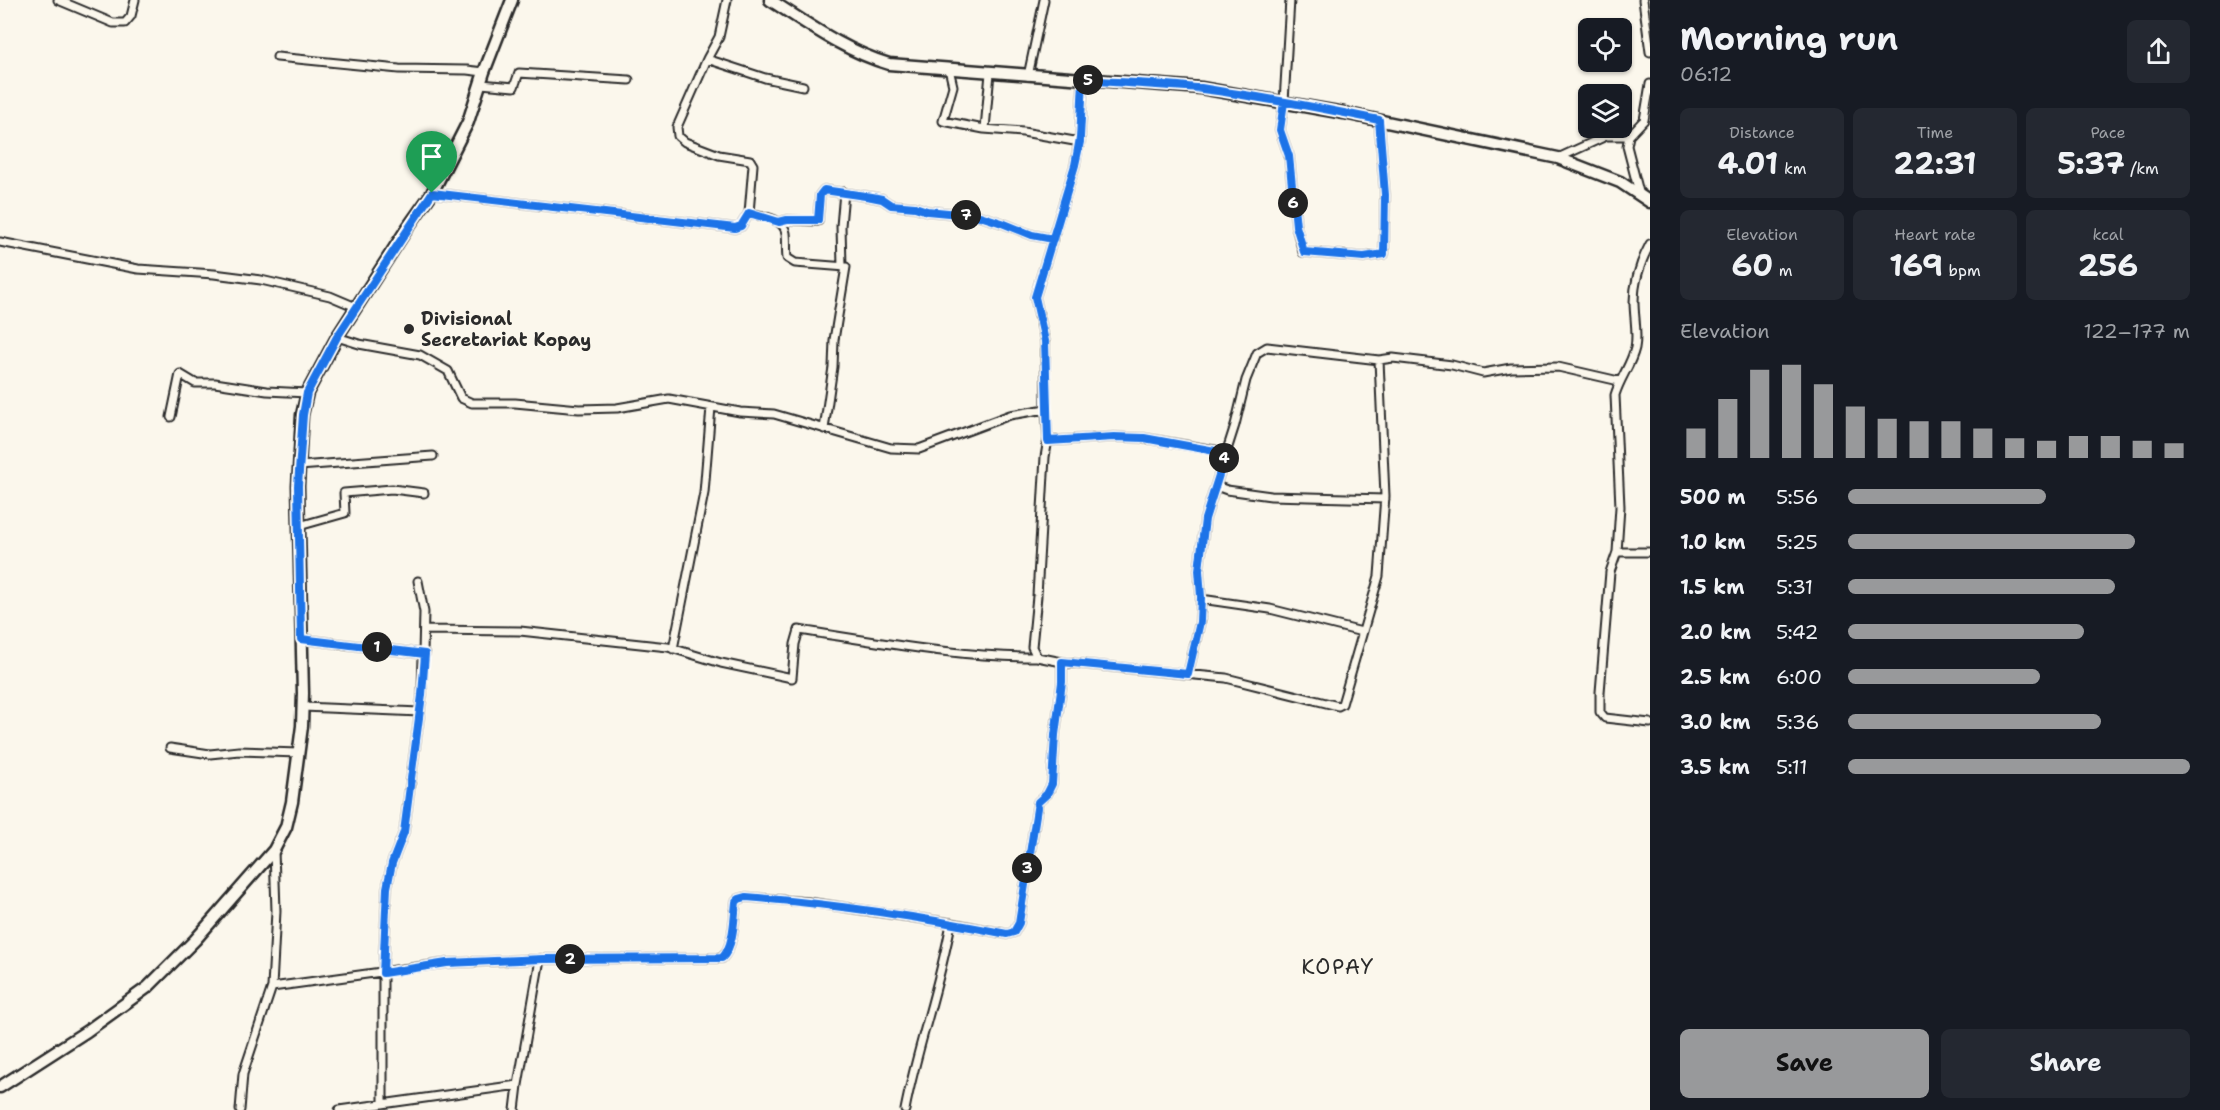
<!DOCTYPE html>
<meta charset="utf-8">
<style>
body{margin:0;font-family:"Shantell Sans",sans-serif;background:#242831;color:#f1f3f6;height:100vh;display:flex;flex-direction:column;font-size:22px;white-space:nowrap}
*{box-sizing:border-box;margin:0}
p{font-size:20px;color:#9ea1a6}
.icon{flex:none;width:33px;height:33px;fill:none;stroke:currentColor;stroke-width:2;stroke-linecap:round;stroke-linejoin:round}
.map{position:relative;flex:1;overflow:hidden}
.side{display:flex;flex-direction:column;background:#171b24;width:570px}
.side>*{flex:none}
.controls{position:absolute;left:1578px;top:18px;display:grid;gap:12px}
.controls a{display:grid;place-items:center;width:54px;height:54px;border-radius:9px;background:#171b24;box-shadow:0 2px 4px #0004;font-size:30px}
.pin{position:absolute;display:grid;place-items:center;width:51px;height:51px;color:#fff;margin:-62px -26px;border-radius:50% 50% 50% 0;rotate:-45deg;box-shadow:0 0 6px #0007}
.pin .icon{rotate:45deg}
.km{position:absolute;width:30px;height:30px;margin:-15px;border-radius:50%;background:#222;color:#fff;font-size:16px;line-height:30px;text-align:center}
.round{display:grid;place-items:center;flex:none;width:63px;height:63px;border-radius:9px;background:#242831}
.head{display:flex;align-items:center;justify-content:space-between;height:102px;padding:0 30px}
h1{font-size:33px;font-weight:700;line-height:45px}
.metrics{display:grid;grid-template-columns:repeat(3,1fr);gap:9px;height:102px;padding:6px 30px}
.metrics div{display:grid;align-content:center;border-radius:9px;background:#242831;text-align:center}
.metrics b{font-size:30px;font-weight:700}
.metrics small{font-size:16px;font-weight:400}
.metrics p{font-size:16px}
.chart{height:168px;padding:12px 30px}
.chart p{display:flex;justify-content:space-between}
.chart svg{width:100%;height:108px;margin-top:6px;stroke:#98999b;stroke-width:6}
.action{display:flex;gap:12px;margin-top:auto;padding:12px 30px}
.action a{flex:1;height:69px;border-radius:9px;background:#98999b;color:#111;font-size:24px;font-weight:700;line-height:69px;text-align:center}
.action a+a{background:#242831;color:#f1f3f6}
ul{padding:0 30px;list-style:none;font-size:20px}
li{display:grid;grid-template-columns:96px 72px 1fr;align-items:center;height:45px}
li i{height:15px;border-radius:8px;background:#98999b}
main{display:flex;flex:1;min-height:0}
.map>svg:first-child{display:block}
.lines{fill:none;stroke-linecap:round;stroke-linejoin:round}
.street-casing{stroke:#2b2b2b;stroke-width:11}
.secondary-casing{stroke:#2b2b2b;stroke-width:15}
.primary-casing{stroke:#2b2b2b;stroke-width:15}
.street{stroke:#fbf7ec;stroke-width:7}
.secondary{stroke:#fbf7ec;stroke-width:10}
.primary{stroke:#fbf7ec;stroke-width:10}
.route-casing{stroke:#fff;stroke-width:12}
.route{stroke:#1a73e8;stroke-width:8}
.poi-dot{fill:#2b2b2b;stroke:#fbf7ec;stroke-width:2}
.labels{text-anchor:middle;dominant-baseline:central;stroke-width:4.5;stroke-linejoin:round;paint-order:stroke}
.poi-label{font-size:18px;font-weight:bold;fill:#2b2b2b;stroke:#fbf7ec;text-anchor:start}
.quarter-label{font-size:21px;letter-spacing:1.5px;fill:#2b2b2b;stroke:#fbf7ec}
</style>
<main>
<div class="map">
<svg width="1650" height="1110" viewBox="0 0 1650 1110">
<rect width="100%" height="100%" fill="#fbf7ec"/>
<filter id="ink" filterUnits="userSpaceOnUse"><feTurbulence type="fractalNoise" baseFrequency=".0167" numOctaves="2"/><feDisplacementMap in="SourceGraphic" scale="12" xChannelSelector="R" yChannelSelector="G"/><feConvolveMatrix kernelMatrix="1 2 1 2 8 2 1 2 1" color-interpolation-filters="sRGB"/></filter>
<g filter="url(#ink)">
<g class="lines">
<g class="street-casing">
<path id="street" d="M58 0 113 23H125L131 16 135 0
M1290 0 1284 102 1280 130 1289 156 1296 226 1303 252 1364 257 1384 254 1385 195 1379 120
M1643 0 1650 52
M277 57 399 69 467 70 484 72
M707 59 765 78 803 86
M949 69 953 86 943 121 984 129 1023 132 1080 142
M1028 76 1044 0
M481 84 514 87 519 73 629 80
M985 129 990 73
M1558 158 1606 136H1629
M432 193 735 228 741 226 749 213 753 165 750 160 719 155 685 142 678 136 677 127 707 59 719 37 727 0
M1640 196 1627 146 1629 136 1644 120 1650 84
M749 213C761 216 784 218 786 233 787 242 786 250 787 258L795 263 846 267 834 340 833 367 824 429
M779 222 787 220 818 221 820 195 824 190 872 197 882 199 891 205 915 207 927 211 980 216 1002 223 1032 235 1053 239
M0 242 138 269 214 274 261 280 330 296 356 307
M1650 244C1641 261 1634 282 1634 302 1634 317 1638 334 1635 348 1631 365 1620 378 1615 395L1620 507 1617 552 1610 572 1600 692V712L1605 718 1650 723
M842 267 841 226 844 192
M337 337 359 344 420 355 448 371 461 398 472 403H515L579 409 617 408 669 399 740 412 774 414 891 448 919 449 1010 415 1046 409
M171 417 180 374 195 383H215L267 391 307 393
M1048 441 1114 437 1144 438 1226 452
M299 466 433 456
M1216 486 1227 490 1271 496 1385 499
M299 526 345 513 344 493 392 489 424 493
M1617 552H1650
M1201 599 1270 609 1362 632
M424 630 520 631 668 647 721 663 792 678 795 644 799 630C878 642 957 657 1037 657
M301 639 425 654
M673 649 704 493 711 407
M1062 662 1226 678 1338 706 1342 704 1379 576 1385 496 1379 360
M1188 674 1200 622 1201 597 1199 570 1205 519 1235 425 1246 380 1257 353 1267 347 1379 360 1393 358 1452 365 1483 373 1511 368 1558 367 1619 381
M303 707 420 712
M170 748 210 754 239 751 298 753
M272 987 447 963 546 959 722 958C734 946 734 919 736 902L739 899 746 897 808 902 951 923
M518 1085 540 959
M383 1104V973L387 888 392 863 404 832 422 695 424 612 418 581
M240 1110 243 1074 272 987 276 911 274 850
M339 1110 518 1085 515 1110
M905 1110C917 1047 940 986 951 923L1007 934 1014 932 1019 923 1038 802 1047 794 1052 784 1055 735 1062 682V662L1037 657 1032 647 1037 596 1045 457 1048 439 1046 409 1045 341 1035 297 1075 165 1080 138 1083 80"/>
</g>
<g class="secondary-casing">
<path id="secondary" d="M770 0C808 24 845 51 889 64L1201 88 1344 113 1558 158 1620 182 1650 202"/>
</g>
<g class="primary-casing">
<path id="primary" d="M0 1087 87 1031 148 987 195 940 274 850 286 827 292 802 302 726 303 693 298 486 302 415 307 393 337 337 408 227 432 193 468 122 484 72 512 0"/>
</g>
<use href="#street" class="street"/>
<use href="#secondary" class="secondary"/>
<use href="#primary" class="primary"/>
</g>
</g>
<g class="lines" filter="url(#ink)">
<g class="route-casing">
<path id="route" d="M432 193 337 337 307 393 303 415 298 486 301 639 425 654 422 695 404 832 392 863 387 888 383 973 447 963 543 959 722 958C734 946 734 919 736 902L739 899 746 897C834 904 921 917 1007 934L1014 932 1019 923 1038 802 1047 794 1052 784 1055 735 1062 682V662L1188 674 1200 622 1201 597 1199 570 1205 519 1226 453 1144 438 1114 437 1048 441 1045 341 1035 297 1075 165 1080 138 1083 80C1122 83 1163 83 1202 89 1261 96 1321 108 1379 120L1385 195 1384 254 1364 257 1304 252 1296 226 1289 156 1280 130 1284 102 1201 88 1083 80 1080 138V142L1075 165 1053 239 1032 235 1002 223 980 216 927 211 915 207 891 205 882 199 872 197 824 190 820 195 818 220H787L779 222 749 213 741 226 735 228 432 193"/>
</g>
<use href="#route" class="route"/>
</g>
<circle class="poi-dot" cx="409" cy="329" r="6"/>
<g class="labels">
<g class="poi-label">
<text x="421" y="319">Divisional<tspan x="421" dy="21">Secretariat Kopay</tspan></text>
</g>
<g class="quarter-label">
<text x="1338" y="967">KOPAY</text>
</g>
</g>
</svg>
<div class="controls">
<a><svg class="icon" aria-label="locate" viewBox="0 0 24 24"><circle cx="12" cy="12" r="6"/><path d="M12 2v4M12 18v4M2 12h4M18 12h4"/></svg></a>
<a><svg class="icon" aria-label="layers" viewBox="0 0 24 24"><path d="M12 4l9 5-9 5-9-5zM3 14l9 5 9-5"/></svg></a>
</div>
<div class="pin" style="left:432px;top:193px;background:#1e9e55"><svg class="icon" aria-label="arrive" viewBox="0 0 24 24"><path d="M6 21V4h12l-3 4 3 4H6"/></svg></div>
<b class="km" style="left:377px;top:647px">1</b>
<b class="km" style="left:570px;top:959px">2</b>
<b class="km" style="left:1027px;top:868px">3</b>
<b class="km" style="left:1224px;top:458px">4</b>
<b class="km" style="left:1088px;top:80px">5</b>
<b class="km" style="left:1293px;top:203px">6</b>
<b class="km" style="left:966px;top:215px">7</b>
</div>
<section class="side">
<div class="head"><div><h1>Morning run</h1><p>06:12</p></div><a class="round"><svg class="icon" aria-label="share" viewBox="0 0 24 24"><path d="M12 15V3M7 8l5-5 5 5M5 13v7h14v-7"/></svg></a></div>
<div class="metrics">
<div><p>Distance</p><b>4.01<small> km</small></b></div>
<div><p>Time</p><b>22:31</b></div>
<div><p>Pace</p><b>5:37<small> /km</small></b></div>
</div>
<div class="metrics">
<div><p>Elevation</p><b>60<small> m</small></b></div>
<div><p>Heart rate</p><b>169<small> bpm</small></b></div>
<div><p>kcal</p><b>256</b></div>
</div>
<div class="chart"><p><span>Elevation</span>122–177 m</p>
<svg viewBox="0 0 160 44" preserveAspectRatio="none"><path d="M5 44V32M15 44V20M25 44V8M35 44V6M45 44V14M55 44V23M65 44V28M75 44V29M85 44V29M95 44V32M105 44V36M115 44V37M125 44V35M135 44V35M145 44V37M155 44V38"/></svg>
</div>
<ul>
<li><b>500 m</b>5:56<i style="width:58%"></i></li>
<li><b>1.0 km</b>5:25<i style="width:84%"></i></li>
<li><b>1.5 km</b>5:31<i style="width:78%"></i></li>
<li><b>2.0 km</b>5:42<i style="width:69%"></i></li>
<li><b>2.5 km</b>6:00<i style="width:56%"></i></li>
<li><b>3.0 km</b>5:36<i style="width:74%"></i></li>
<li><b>3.5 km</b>5:11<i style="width:100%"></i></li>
</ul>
<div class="action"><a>Save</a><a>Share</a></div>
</section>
</main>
